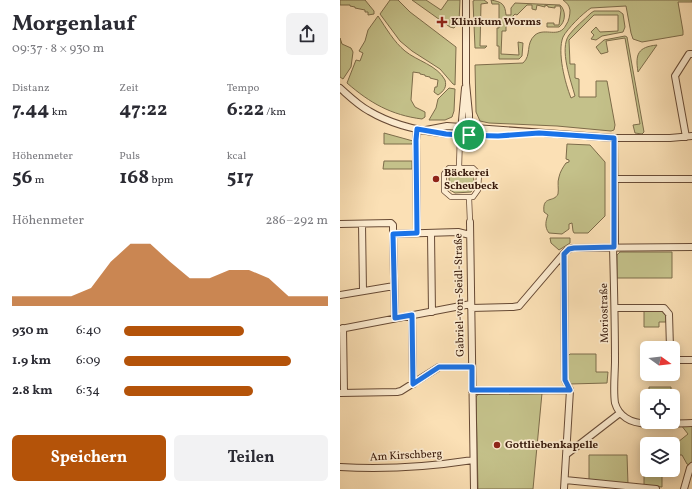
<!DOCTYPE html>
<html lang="de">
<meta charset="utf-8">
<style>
body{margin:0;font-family:Vollkorn,serif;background:#f2f2f3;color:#2b2b33;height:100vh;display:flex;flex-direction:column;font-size:15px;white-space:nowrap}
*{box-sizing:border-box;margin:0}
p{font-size:13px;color:#7c7c81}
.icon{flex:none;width:22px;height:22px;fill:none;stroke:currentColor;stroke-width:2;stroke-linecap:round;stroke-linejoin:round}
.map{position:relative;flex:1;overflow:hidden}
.details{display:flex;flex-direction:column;background:#fff;width:340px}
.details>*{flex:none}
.needle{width:26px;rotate:105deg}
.buttons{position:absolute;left:300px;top:341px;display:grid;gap:8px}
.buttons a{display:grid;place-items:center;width:40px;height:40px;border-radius:6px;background:#fff;box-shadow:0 2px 10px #0003;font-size:20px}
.pin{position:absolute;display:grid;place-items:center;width:34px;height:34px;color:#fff;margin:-17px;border:2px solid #fff;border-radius:50%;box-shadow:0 1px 4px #0007}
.round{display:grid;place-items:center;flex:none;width:42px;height:42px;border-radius:6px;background:#f2f2f3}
.summary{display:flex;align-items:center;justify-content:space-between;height:68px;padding:0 12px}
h1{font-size:22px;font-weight:700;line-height:30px}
.figures{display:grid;grid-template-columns:repeat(3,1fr);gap:6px;height:68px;padding:4px 12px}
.figures div{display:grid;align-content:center}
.figures b{font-size:20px;font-weight:700}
.figures small{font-size:11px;font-weight:400}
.figures p{font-size:11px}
.chart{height:112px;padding:8px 12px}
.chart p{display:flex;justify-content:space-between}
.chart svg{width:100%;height:72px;margin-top:4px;fill:#b45309;opacity:.7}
.button{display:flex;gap:8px;margin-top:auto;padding:8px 12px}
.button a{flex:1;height:46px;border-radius:6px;background:#b45309;color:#fff;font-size:16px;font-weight:700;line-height:46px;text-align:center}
.button a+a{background:#f2f2f3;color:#2b2b33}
ul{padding:0 12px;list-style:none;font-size:13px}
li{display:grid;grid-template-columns:64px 48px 1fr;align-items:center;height:30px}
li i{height:10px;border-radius:5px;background:#b45309}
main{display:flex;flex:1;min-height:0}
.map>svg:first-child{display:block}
.green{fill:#c4c18a;stroke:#7d6c4a}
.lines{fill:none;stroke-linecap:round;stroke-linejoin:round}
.pedestrian-casing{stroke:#674a35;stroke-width:6}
.minor-casing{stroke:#674a35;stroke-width:8}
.pedestrian{stroke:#fcebcf;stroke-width:4.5}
.minor{stroke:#fcebcf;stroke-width:6}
.route-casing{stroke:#fff;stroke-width:8}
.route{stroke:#1a73e8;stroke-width:5}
.poi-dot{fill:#8f2418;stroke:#fcebcf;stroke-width:1.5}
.labels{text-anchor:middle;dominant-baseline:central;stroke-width:3.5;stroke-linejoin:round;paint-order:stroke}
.poi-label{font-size:11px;font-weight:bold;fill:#36180a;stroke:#fcebcf;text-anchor:start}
.street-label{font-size:11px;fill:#36180a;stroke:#fcebcf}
</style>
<main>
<section class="details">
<div class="summary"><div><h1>Morgenlauf</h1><p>09:37 · 8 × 930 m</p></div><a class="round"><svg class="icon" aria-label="share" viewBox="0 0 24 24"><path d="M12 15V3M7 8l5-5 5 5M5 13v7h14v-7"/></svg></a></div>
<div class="figures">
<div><p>Distanz</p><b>7.44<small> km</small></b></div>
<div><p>Zeit</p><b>47:22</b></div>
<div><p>Tempo</p><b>6:22<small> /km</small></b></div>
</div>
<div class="figures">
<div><p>Höhenmeter</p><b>56<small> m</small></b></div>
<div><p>Puls</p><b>168<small> bpm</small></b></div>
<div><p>kcal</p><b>517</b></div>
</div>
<div class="chart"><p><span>Höhenmeter</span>286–292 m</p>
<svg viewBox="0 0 160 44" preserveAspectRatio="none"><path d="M0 44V38L10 38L20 38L30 38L40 33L50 17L60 6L70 6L80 17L90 27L100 27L110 22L120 22L130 27L140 38L150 38L160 38V44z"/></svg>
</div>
<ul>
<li><b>930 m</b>6:40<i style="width:59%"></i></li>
<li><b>1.9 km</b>6:09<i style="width:82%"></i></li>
<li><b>2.8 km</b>6:34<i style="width:63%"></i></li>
</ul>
<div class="button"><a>Speichern</a><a>Teilen</a></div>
</section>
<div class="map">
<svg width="352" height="489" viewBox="0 0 352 489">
<rect width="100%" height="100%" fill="#fbe0b5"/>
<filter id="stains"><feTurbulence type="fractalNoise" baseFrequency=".005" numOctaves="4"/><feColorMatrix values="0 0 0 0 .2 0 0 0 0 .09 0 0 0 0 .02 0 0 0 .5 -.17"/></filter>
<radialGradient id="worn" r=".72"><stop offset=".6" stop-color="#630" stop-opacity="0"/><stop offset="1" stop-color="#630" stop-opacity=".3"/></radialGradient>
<path class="green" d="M0 0H25L34 11V14L28 15V12H25V10L15 8V7L10 6V5H0Z
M50 0H58L70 12 116 47 115 85 113 84 100 69 72 51 60 41 40 14Z
M72 0H86L101 10 108 0H120L119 22 114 28 110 27Z
M135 0H144L148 3 141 4 140 46H147L145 48H135L133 1Z
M151 0C162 2 165 4 166 15H171V8L175 3 220 5C226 10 226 22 219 27H207V23H214V25H219L221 10 220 6H215V8L208 7V6L205 5V7L197 5 196 10 192 9V5H187L177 15 175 14 172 17 173 18 167 23 168 25 166 27V31H162L161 54 179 55 178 42 183 43 182 56 179 59H159V46H157V28H159V4H152Z
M223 0H352V2H338L343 31V35L302 42 293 39 291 33 286 6 251 8C243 13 227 29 223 37 217 52 225 83 231 98L235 96C231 81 219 49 229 35 235 27 244 20 251 13L254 11H279L283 14 285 27 283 32 262 36 256 40 251 39 254 35 251 32 256 27 260 32 278 31V15H254L229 40 230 64H235V78L239 79V97H256V81H267L275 125 274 130 271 131 217 126 149 123 140 121 136 112 135 65 183 63C192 55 185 44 195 35 205 27 219 39 226 25 229 21 230 15 230 10 229 5 227 3 223 0Z
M38 16C46 28 54 42 65 51 77 61 97 65 105 80 107 87 104 91 98 95L94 92 95 87H97L98 80 90 78V77L85 76V75L80 74V73L73 72 71 100 75 107 85 112V117L82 119C51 115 30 103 7 83L16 60 20 61 23 53 19 51 25 41 28 30Z
M285 36 287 37 304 132 302 134 295 133 293 125 300 124 285 38 266 41 268 52 261 54 256 47 264 40Z
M0 38 2 44 11 48 13 52 11 67 3 79 0 77Z
M317 45 298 72C295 54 298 47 317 45Z
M109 88 115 89 114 111 112 117 105 120H89L96 108 98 99Z
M44 133 73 141 72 144H44Z
M227 144 250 145 265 162V216L248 233H234L233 231 232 223 229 224V229L222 234 209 233C204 227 206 220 208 215L204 212C202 195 214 203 218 194 219 189 217 182 219 177 220 172 223 167 226 163L229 162V160L226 159Z
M44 161H72V169H43Z
M114 172C125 172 134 169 134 183 134 187 133 189 131 192L115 193 110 190 109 178Z
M210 238H230V243L219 250 211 243Z
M280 252H332V278H277V255Z
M321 310 326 316V322H319V327H304V311Z
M230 354H256V372H268L267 383 230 384 227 381V357Z
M309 387H331V396H309Z
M140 392 202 393 193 489H138L136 397Z
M341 425H352V463L349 465 347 464 342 455H333V446L348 434Z
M249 455H287L288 484 249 481Z
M304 455H307V470H322V487L304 485Z"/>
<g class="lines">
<g class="pedestrian-casing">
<path id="pedestrian" d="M109 168H133L139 174 138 190 133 197H111L104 191V174Z
M119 168 120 135
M129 197 130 222"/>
</g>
<g class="minor-casing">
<path id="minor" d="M126 0V83L129 114V130
M0 88C9 96 18 105 29 111 71 136 128 137 176 134
M86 130 107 126 274 138H330L352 136
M121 131 125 88
M346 137 335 76 349 54H352
M274 138 275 242 273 247C274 285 275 323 275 361 275 374 273 390 275 403 277 410 280 414 286 418 300 428 334 423 352 423
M274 179H352
M130 222 134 489
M0 224 51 223 53 225V234L118 232 130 235
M22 224 23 291
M77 233 76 140 77 129
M91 233 92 312
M53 234 55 318
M224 254 225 380 230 390
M0 295 54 286
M131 308 173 307 179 306 226 251 232 248 352 247
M275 308H324L329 314 330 348
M72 315 73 384
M3 328 4 393
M0 329 131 304
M333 356 337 360H352
M132 391 230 390
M0 393 57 392 61 391 99 367H131
M227 454 280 413
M0 467C46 470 87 467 133 460
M225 480 316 489
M224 489 230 390
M344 489 350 468 352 466"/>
</g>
<use href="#pedestrian" class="pedestrian"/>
<use href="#minor" class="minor"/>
</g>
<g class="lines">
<g class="route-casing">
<path id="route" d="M77 129 106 134 120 135 158 136 199 133 274 138V247L234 248 229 249 224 254 225 380 230 390H132V367H99L73 384 72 315 55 318 53 234 77 233 76 140Z"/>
</g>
<use href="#route" class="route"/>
</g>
<g class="poi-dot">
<path d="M100 16h4v4h4v4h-4v4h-4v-4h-4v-4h4z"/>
<circle cx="96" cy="179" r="4"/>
<circle cx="157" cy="445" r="4"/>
</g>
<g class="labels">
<g class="poi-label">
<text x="111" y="22">Klinikum Worms</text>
<text x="104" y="173">Bäckerei<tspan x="104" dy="13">Scheubeck</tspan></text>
<text x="165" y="445">Gottliebenkapelle</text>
</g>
<g class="street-label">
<text transform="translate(120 295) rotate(-91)">Gabriel-von-Seidl-Straße</text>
<text transform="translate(265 313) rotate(-91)">Moriostraße</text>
<text transform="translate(66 456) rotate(-3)">Am Kirschberg</text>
</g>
</g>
<rect width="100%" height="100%" filter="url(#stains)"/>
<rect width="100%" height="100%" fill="url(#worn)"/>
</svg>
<div class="buttons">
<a><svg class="needle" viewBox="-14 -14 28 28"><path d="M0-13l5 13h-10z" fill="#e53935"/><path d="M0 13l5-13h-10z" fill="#7c7c81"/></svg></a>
<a><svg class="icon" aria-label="locate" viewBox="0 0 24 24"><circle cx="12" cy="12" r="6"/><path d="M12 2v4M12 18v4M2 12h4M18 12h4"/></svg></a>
<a><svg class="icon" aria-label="layers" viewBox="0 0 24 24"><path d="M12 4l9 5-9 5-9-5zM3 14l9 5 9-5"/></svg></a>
</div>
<div class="pin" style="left:129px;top:135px;background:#1e9e55"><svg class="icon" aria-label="arrive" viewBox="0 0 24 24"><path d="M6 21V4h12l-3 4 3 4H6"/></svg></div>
</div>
</main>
